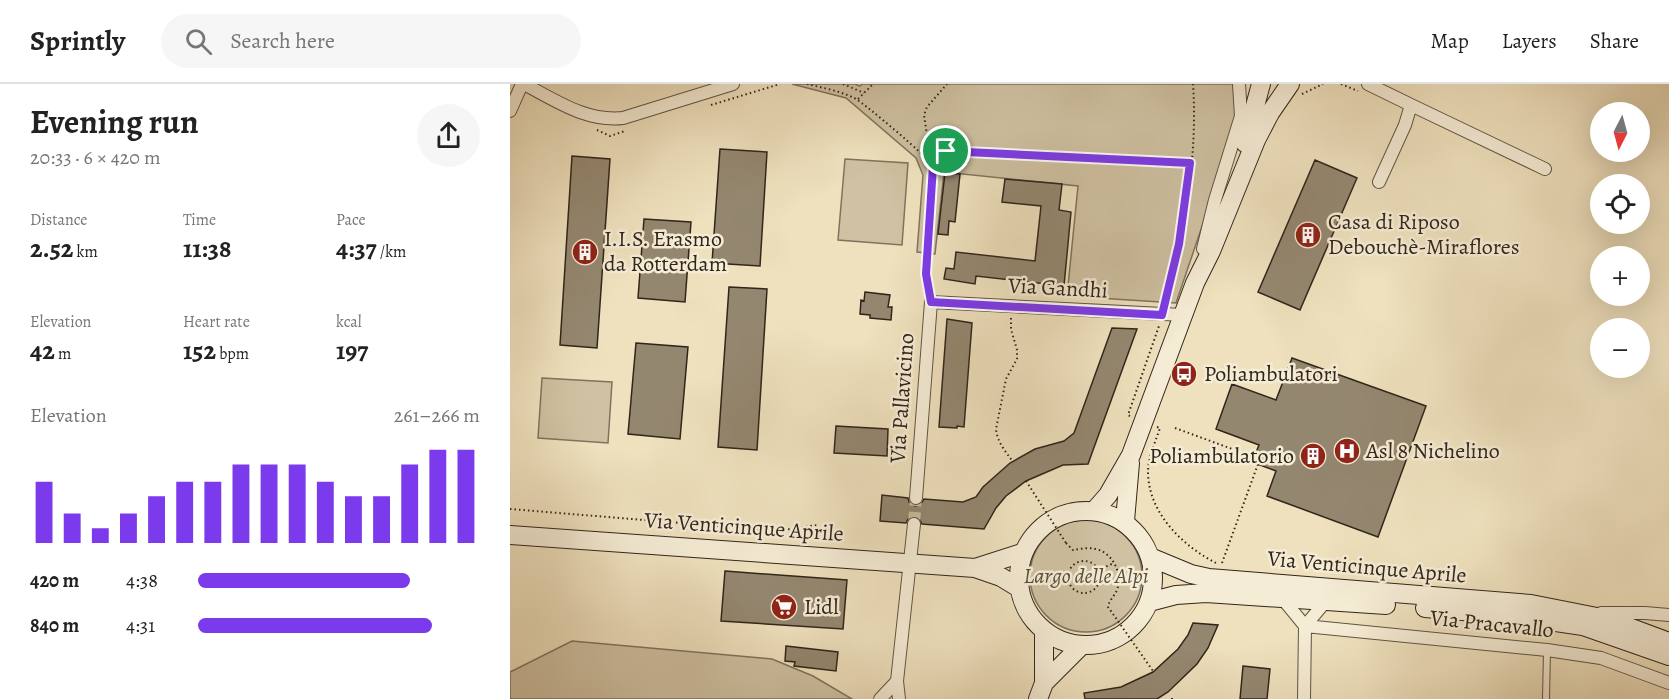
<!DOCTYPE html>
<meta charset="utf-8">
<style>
body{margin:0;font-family:Alegreya,serif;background:#f6f6f6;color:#222;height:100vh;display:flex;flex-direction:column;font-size:22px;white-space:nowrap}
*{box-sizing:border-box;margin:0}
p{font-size:20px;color:#767676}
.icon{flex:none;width:33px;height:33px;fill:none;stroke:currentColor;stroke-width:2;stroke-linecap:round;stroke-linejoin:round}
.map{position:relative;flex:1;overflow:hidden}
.sheet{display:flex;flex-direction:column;background:#fff;width:510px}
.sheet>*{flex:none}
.needle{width:39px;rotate:186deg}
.controls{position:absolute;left:1080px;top:18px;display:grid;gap:12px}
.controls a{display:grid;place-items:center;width:60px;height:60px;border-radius:50%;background:#fff;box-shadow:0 6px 24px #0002;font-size:30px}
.pin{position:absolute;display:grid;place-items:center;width:51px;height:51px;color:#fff;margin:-26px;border:3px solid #fff;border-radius:50%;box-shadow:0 2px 6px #0007}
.round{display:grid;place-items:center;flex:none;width:63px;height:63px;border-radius:32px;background:#f6f6f6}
.overview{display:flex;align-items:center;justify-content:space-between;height:102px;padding:0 30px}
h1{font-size:33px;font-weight:700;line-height:45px}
.figures{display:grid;grid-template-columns:repeat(3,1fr);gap:9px;height:102px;padding:6px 30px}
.figures div{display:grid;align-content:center}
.figures b{font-size:26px;font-weight:700}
.figures small{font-size:16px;font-weight:400}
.figures p{font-size:16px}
.chart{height:168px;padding:12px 30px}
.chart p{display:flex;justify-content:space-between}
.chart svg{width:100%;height:108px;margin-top:6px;stroke:#7c3aed;stroke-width:6}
ul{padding:0 30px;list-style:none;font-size:20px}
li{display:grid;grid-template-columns:96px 72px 1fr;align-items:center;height:45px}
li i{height:15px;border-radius:8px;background:#7c3aed}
header{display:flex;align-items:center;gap:36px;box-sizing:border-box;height:84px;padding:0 30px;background:#fff;border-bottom:2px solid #e0e0e0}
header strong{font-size:28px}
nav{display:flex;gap:33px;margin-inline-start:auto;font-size:21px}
.search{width:420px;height:54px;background:#f6f6f6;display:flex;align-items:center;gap:15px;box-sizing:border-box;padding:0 21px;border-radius:33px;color:#767676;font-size:22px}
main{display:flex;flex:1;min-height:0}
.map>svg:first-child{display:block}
.green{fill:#cfc1a2;stroke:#80735e;stroke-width:1.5}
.building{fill:#948770;stroke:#31251b;stroke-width:1.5}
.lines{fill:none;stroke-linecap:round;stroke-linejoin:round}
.street-tunnel{stroke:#c9bb9d;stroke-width:12;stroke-dasharray:12 6;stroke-linecap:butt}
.lane-casing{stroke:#605444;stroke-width:8}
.street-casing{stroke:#605444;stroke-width:14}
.secondary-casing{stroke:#31251b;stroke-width:20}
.path{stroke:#31251b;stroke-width:2;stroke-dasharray:1.5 3;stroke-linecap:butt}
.lane{stroke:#f5ecd5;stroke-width:6}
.street{stroke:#f5ecd5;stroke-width:12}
.secondary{stroke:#f5ecd5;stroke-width:18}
.path-bridge{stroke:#31251b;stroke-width:2;stroke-dasharray:1.5 3;stroke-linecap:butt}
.route-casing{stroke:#fff;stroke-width:12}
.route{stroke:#7c3aed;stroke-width:8}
.labels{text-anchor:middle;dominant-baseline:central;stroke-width:5;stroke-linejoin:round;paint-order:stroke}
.poi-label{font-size:22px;fill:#31251b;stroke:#f5ecd5;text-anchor:start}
.street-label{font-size:22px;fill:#31251b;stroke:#f5ecd5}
.park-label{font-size:22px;font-style:italic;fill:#584c3d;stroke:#f5ecd5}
</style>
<header>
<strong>Sprintly</strong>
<div class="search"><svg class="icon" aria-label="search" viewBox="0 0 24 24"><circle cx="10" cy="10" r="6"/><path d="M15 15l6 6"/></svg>Search here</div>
<nav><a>Map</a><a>Layers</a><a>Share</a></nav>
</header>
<main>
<section class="sheet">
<div class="overview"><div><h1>Evening run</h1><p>20:33 · 6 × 420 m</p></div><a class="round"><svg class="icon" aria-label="share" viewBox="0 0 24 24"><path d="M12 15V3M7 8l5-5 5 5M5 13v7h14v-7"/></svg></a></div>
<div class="figures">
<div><p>Distance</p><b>2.52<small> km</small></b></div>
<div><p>Time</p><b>11:38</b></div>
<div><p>Pace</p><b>4:37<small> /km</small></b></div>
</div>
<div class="figures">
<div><p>Elevation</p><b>42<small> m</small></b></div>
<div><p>Heart rate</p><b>152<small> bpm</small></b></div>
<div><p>kcal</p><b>197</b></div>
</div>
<div class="chart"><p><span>Elevation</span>261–266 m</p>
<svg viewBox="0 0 160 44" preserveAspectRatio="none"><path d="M5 44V19M15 44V32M25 44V38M35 44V32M45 44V25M55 44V19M65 44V19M75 44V12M85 44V12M95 44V12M105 44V19M115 44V25M125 44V25M135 44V12M145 44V6M155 44V6"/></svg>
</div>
<ul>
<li><b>420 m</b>4:38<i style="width:75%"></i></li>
<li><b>840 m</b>4:31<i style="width:83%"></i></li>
</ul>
</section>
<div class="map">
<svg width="1159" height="615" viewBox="0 0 1159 615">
<rect width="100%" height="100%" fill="#efe1be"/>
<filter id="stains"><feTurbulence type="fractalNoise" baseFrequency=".00333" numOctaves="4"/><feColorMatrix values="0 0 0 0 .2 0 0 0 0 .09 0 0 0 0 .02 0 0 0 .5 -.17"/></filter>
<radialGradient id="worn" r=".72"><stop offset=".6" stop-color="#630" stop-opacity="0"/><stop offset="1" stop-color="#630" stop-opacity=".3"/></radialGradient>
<path class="green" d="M282 0H345L350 2 352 0H725L727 29 721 57 666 219 557 212 568 102 434 88 425 170 407 168 413 91 406 74 336 14Z
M335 75 398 79 392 161 328 156Z
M32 294 102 298 98 359 28 354Z
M520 492a56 56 0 1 1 112 0a56 56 0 1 1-112 0Z
M62 557 262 575 303 592 342 615H0V588Z"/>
<path class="building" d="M210 65 257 68 250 182 202 179Z
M62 72 100 75 87 264 50 261Z
M805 76 847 94 790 226 748 208Z
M435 89 450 90 445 138 439 137 438 151 428 150Z
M495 95 552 100 549 126 561 128 554 202 466 192 465 200 434 195 436 184 444 185 446 168 525 177 531 122 492 118Z
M134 135 181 138 175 218 128 214Z
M219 203 257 205 247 366 208 363Z
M355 208 380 211 378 223H382L381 236 360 234V231L350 230 351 216 354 217Z
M437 235 462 239 454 343 447 342V344L429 343Z
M602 244 627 245 578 380 553 381 516 397 496 412 486 424 474 445 412 440 409 434 404 432 398 435 396 439 370 437 372 411 398 414 399 418 405 422 410 421 414 415 453 418 466 413 473 403 500 379 525 365 554 357 564 349Z
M126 259 178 263 170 355 118 350Z
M782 274 916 322 868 453 757 412 766 387 742 378 749 361 706 345 722 300 766 316Z
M326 342 378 345 377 372 324 369Z
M215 487 337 496 333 545 211 537Z
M683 539 708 541 698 564 687 580 658 608 647 615H575L574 609 611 603 643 588 668 565 678 551Z
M276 562 328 568 326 587 284 582 285 578 275 577Z
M733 582 760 585 757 615H730Z"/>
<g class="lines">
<path class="street-tunnel" d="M404 440 406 414"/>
<g class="lane-casing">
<path id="lane" d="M1036 615 1037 566"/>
</g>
<g class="street-casing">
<path id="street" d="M14 0C45 16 76 38 113 34L223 0
M858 0 901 21 895 41 869 98
M901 21 1035 85
M0 27 12 0
M693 165 705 116 731 32 729 0
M406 414 421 218 673 231
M772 514 795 542
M1091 529H1135L1159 531
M795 542 1037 566 1091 574 1159 599
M795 542 816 517
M370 615 387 597
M389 615 387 597 404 440
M794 615 795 542"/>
</g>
<g class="secondary-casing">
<path id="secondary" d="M735 59 751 0
M509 494a67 67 0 1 1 134 0a67 67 0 1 1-134 0Z
M584 427 598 411 621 371 685 199 701 167 746 56 760 29 780 0
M615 437 620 379
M0 451 465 484 491 493 509 504
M640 473 681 490 699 494 1021 520 1097 535 1159 558
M465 484 512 469
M639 518 666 511 696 509 876 521
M915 524 990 530 1073 542 1159 572
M534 599 572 561
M528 615 534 599V547"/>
</g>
<path class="path" d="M297 0C313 4 331 7 346 15 356 21 418 73 423 82
M333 0 354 9
M831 0 848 7
M792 10 813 0
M348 15 363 0
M201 21 270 0
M87 46 100 52 115 47
M421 78 414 31 417 23 437 0
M419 206 416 190 423 82 426 73 436 67 680 79
M655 219C674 149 688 73 683 0
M501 234V245L507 266V275L496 295 486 345C487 358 496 368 503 378
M620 332 618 331 649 242
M647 343 650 344C645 359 638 373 638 389 639 430 673 462 706 479
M665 344 744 373
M0 425 256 446 283 445 307 441
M556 459 563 466C570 465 578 463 586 465 603 469 613 490 607 506 604 513 599 516 598 523L603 530
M558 493a16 16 0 1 1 32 0a16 16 0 1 1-32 0Z
M712 479 748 380
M588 486 604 479
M662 614V615"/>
<use href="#lane" class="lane"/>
<use href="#street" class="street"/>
<use href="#secondary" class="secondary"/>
<path class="path-bridge" d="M516 397 556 459
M603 530 643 587"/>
</g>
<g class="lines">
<g class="route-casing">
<path id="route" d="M436 67 680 79 669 160 652 231 421 218 416 190 423 82 426 73Z"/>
</g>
<use href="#route" class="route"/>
</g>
<defs>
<g id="building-disc" transform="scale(1.35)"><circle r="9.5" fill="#8f2418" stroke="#f5ecd5"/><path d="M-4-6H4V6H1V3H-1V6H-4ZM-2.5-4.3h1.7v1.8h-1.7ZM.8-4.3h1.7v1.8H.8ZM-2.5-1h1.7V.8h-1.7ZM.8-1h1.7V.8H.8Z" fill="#fff"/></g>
<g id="bus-disc" transform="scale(1.35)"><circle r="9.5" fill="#8f2418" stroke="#f5ecd5"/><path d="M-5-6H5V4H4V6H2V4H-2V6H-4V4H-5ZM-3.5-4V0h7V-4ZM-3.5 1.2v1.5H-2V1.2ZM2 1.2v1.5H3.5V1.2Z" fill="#fff"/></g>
<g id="hospital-disc" transform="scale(1.35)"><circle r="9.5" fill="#8f2418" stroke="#f5ecd5"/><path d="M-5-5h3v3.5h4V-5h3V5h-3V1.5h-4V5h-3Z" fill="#fff"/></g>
<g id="supermarket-disc" transform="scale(1.35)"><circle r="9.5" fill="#8f2418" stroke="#f5ecd5"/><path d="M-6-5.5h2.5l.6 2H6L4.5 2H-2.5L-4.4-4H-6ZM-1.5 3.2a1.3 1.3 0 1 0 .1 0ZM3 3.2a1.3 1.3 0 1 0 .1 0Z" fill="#fff"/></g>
</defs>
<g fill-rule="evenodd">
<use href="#building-disc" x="798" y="151"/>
<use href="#building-disc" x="75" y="168"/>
<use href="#bus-disc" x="674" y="290"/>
<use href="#hospital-disc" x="837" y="367"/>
<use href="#building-disc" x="803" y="372"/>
<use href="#supermarket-disc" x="274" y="523"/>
</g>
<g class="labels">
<g class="poi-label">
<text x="818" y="138">Casa di Riposo<tspan x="818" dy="25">Debouchè-Miraflores</tspan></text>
<text x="94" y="155">I.I.S. Erasmo<tspan x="94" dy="25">da Rotterdam</tspan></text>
<text x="694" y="290">Poliambulatori</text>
<text x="856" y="367">Asl 8 Nichelino</text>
<text x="784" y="372" text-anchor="end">Poliambulatorio</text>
<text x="294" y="523">Lidl</text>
</g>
<g class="street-label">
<text transform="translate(548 204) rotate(3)">Via Gandhi</text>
<text transform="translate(392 314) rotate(-86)">Via Pallavicino</text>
<text transform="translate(234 443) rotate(4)">Via Venticinque Aprile</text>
<text transform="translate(857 483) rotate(5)">Via Venticinque Aprile</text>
<text transform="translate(982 540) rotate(6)">Via Pracavallo</text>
</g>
<g class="park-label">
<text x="576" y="492">Largo delle Alpi</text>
</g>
</g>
<rect width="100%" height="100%" filter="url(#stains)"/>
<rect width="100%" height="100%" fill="url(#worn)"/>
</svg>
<div class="controls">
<a><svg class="needle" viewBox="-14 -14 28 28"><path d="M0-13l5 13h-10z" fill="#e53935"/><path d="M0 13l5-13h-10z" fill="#767676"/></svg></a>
<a><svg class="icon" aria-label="locate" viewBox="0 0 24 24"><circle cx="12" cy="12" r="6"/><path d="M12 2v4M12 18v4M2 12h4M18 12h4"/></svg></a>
<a>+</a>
<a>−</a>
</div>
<div class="pin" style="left:436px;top:67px;background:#1e9e55"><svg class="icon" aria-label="arrive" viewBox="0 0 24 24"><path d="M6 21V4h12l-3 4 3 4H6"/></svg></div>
</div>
</main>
